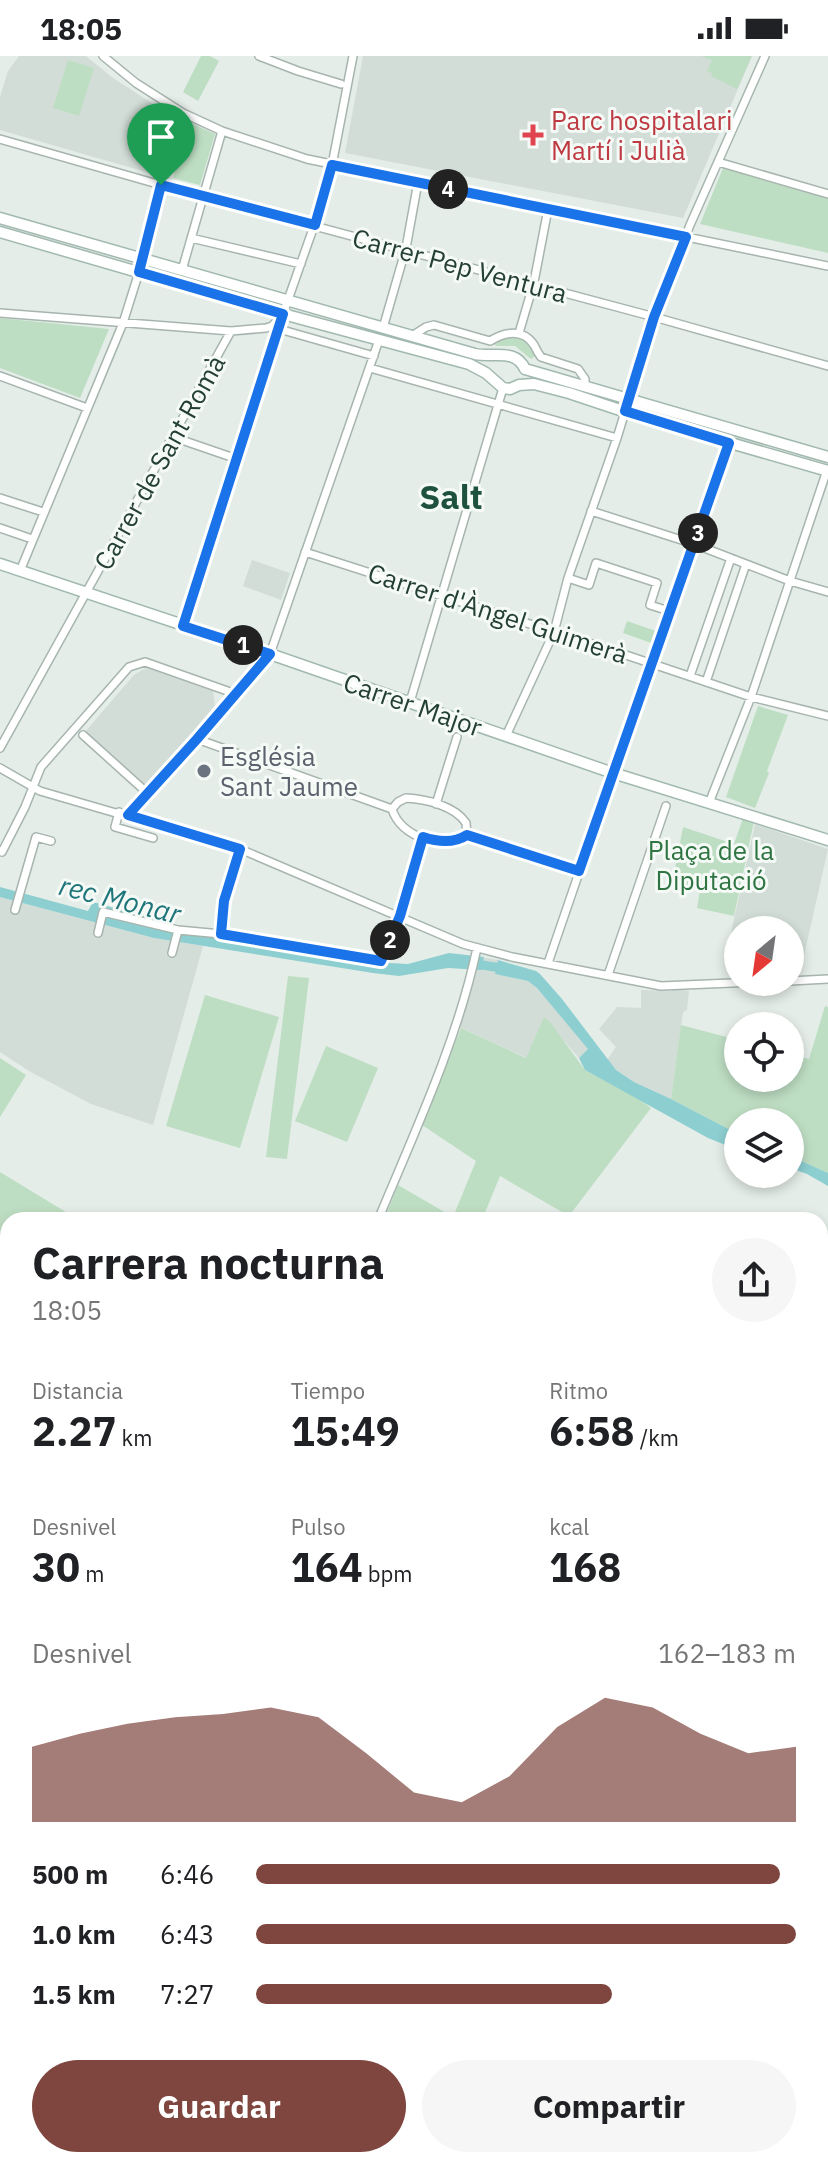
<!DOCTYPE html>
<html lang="es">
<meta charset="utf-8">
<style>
body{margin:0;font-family:"IBM Plex Sans",sans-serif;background:#f6f6f6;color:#202124;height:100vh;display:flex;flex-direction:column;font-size:30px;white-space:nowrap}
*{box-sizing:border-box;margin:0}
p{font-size:26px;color:#757577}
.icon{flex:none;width:44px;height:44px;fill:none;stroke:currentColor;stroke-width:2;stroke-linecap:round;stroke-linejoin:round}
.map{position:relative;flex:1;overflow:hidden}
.details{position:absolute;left:0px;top:1156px;width:828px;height:956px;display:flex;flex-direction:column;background:#fff;border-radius:24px 24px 0 0;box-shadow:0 4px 12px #0003}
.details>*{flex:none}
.needle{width:52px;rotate:209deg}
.tools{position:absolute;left:724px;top:860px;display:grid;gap:16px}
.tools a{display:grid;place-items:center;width:80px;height:80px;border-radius:50%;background:#fff;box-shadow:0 4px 12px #0003;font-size:40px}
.pin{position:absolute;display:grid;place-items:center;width:68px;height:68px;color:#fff;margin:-82px -34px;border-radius:50% 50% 50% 0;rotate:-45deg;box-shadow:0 0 8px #0007}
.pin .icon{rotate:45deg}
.km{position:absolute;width:40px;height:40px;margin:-20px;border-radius:50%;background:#222;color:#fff;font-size:22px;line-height:40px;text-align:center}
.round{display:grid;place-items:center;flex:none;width:84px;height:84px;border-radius:42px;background:#f6f6f6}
.summary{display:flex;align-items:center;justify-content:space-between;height:136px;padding:0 32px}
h1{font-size:44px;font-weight:700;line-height:60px}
.stats{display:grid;grid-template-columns:repeat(3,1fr);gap:12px;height:136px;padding:8px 32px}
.stats div{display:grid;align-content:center}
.stats b{font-size:40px;font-weight:700}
.stats small{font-size:22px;font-weight:400}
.stats p{font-size:22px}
.chart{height:224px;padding:16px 32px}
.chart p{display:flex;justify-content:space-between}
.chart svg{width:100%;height:144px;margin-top:8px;fill:#7e463f;opacity:.7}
.action{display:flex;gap:16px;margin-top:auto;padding:16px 32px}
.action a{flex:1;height:92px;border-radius:48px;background:#7e463f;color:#fff;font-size:32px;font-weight:700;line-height:92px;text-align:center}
.action a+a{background:#f6f6f6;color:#202124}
ul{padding:0 32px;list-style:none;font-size:26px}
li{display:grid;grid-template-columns:128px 96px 1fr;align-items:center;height:60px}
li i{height:20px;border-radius:10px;background:#7e463f}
.status{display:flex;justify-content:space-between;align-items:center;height:56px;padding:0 40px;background:#fff;direction:ltr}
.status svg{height:22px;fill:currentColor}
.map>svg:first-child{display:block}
.built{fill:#d2ddd7}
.green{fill:#bedec3}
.water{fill:#8dced1}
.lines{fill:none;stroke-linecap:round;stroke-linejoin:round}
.canal{stroke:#8dced1;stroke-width:9}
.street-casing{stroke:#a7b5ae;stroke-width:10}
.secondary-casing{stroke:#a2b9af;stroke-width:13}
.street{stroke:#fff;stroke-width:7}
.secondary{stroke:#fff;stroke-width:10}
.route-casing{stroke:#fff;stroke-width:16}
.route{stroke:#1a73e8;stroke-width:10}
.health-dot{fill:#e0444e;stroke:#f5faf7;stroke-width:3}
.worship-dot{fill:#6b7280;stroke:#f5faf7;stroke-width:3}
.labels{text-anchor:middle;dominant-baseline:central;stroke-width:6;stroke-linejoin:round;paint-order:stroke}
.health-label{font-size:26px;fill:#be3a42;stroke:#f5faf7;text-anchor:start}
.street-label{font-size:26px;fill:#243f34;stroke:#f5faf7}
.worship-label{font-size:26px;fill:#5b616d;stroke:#f5faf7;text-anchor:start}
.park-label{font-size:26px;fill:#2e7542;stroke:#f5faf7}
.water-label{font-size:28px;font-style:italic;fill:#1e757a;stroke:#f5faf7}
.district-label{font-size:34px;font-weight:bold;fill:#1f513f;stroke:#f5faf7}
</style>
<div class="status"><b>18:05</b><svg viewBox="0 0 49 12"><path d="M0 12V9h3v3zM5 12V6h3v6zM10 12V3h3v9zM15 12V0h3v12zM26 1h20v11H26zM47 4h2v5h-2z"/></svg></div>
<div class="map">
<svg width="828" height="2112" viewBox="0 0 828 2112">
<rect width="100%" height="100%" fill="#e4ede8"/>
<path class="built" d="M19 0H86L113 22 175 62 159 115 154 114 153 118 0 74V41L8 15Z
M363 0H752L683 162 345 97Z
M252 504 290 517 281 544 243 530Z
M148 612 213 635 215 652 145 731 85 676 134 619 142 614Z
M755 768 828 793 801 913 790 910V874H738V898L727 895Z
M0 841 154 882 203 890 153 1069 91 1048 29 1015 0 996Z
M475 900 498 904 495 918 528 925 537 932 589 993 579 1002 544 962 527 1002 455 969Z
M672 932 689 935 687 954 683 956 671 1043 634 1026 616 1014 607 1004 616 991 599 973 617 951 641 952V934L672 935Z"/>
<path class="green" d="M201 0H210L219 5 198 45 183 36Z
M701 0H752L737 33 711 20 712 17 707 15 712 4Z
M68 4 94 12 79 60 53 52Z
M189 66 215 78 200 129 173 122Z
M723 112 828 143V197L700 168Z
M0 262 109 273 80 342 0 312Z
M514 279C526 283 531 288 535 300L531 303 515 290H497L493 288 495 285Z
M627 565 662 577 657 589 623 577Z
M758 650 788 659 767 715 769 717 755 752 726 741Z
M743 762 754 765 734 860 697 852 700 834 672 828 683 771 734 788Z
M288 920 309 922 287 1103 266 1101Z
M205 939 279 961 240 1092 166 1070Z
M825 950 828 951V1117L790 1100V1066H738V1078L671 1043 681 969 738 984V1022H790V998L809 1003Z
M544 961 550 966 585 1014 639 1043 651 1052 569 1160 500 1120 482 1164H384L398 1129 453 1161 476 1105 422 1069 461 972 526 1002Z
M326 990 378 1012 347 1086 295 1065Z
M0 1002 26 1019 0 1061Z
M0 1116 79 1164H8V1277L0 1276Z
M820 1240 828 1241V1870L820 1852Z
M8 1285V1465L0 1468V1286Z
M8 1476V1995L0 1993V1479Z
M820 1914 828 1923V1981L820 1980Z
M820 1991 828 1993V2112H378L358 2104H820Z
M0 2064 8 2068V2104H78L95 2112H22L0 2102Z
M162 2104H287L296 2112H179Z"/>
<path class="water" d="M0 831 88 855 93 846 178 870 182 877 389 907 408 908 449 897 484 901 481 914 448 912 399 920 373 917 154 882 0 841Z
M498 904 536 915 540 918 562 943 616 1014 634 1026 671 1043 738 1078V1094L708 1082 585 1014 579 1002 588 993 537 932 528 925 495 918Z
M790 1100 828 1117V1130L807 1118 790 1112Z
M0 2026 8 2030V2068L0 2064Z
M78 2104H162L179 2112H95Z
M287 2104H358L378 2112H296Z"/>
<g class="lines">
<path class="canal" d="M470 907 507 913"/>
<g class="street-casing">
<path id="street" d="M103 0 136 27 183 57 222 75 307 103 828 210
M259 0 298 15 341 28
M0 83 161 129 647 259 828 310
M718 106 828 138
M191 182 301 208
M182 214 222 75
M0 257 231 275 266 272 272 270 282 260
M383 272 406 192 418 126
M279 273 374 300
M519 277 534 226 548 153
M412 280 426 271 434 269 490 285C504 276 523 272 534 289 536 293 538 297 541 301L578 313 585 323V330
M370 312 617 382
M0 320 87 352
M173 381 237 403
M0 442 43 456
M591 455 694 488 790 525 828 536
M0 472 32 483
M305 496 617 596 751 641 828 660
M20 515 123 267 139 216 161 129 183 57
M568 522 589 529 596 507 657 527 650 549 669 555
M183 570 283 258 315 167 332 109 353 0
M690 620 731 502
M706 626 746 508
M410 646 503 332
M83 679 144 734
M506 680 554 576 568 522 617 382 654 261 690 169 765 0
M197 683 392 753
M0 692 231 275
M0 712 40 735 240 793 463 888 512 901 661 930 755 926
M406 742C426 743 455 750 466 767L467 779C443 795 400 781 392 753L398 746Z
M709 747 751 641 827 414
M436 748 457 681
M119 756 115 771 153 782
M128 759 197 683 270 598 379 284
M467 779 579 815
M240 793 224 845 221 878 381 905 400 860 423 781
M0 795 2 796 25 751 41 711 129 611 145 606 236 638
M15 854 36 781 51 785
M98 877 103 856 178 874 221 878
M172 897 178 874
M548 907 651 607 729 387
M608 919 666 750
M790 925 828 923
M378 1164C415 1075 457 986 477 892"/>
</g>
<g class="secondary-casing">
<path id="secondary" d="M0 162 475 298C495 302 515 292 525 313L828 401
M0 176 283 258 469 308 486 317 503 332 510 333 519 329 534 328 569 337 647 363 828 415
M0 508 270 598 613 717 828 784"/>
</g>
<use href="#street" class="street"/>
<use href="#secondary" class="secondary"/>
</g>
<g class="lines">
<g class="route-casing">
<path id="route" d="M332 109 686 181 654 261 625 355 729 387 579 815 467 779C453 788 438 786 423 781L400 860 381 905 221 878 224 845 240 793 128 759 197 683 270 598 183 570 283 258 139 216 161 129 315 169Z"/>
</g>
<use href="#route" class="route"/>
</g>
<path class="health-dot" d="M529 67h8v8h8v8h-8v8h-8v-8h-8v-8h8z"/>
<circle class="worship-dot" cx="204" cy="715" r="8"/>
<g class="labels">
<g class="health-label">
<text x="551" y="64">Parc hospitalari<tspan x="551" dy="30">Martí i Julià</tspan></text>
</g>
<g class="street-label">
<text transform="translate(460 209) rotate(15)">Carrer Pep Ventura</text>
<text transform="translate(159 406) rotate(-61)">Carrer de Sant Romà</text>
<text transform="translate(498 557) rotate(18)">Carrer d'Àngel Guimerà</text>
<text transform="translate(413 648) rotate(19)">Carrer Major</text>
</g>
<g class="worship-label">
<text x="220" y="700">Església<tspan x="220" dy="30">Sant Jaume</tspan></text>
</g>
<g class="park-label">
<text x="711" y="794">Plaça de la<tspan x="711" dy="30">Diputació</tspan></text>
</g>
<g class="water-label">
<text transform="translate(120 843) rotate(14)">rec Monar</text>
</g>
<g class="district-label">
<text x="451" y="440">Salt</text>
</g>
</g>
</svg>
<div class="tools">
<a><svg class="needle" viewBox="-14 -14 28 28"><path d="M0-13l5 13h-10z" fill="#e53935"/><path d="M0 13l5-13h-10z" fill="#757577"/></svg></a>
<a><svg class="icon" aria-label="locate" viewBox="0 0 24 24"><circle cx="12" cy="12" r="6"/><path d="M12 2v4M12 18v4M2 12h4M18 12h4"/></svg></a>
<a><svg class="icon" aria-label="layers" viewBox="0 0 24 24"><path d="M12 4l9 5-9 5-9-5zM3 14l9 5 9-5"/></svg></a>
</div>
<div class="pin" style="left:161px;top:129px;background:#1e9e55"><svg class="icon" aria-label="arrive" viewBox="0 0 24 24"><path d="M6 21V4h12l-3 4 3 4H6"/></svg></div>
<b class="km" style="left:243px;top:589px">1</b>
<b class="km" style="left:390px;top:884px">2</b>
<b class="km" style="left:698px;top:477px">3</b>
<b class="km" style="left:448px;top:133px">4</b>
<section class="details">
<div class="summary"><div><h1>Carrera nocturna</h1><p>18:05</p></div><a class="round"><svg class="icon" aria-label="share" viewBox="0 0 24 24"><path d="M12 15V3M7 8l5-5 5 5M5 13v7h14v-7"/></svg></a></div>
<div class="stats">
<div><p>Distancia</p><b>2.27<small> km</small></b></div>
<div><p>Tiempo</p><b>15:49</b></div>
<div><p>Ritmo</p><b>6:58<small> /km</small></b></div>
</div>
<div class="stats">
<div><p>Desnivel</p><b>30<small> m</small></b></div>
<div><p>Pulso</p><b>164<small> bpm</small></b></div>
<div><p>kcal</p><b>168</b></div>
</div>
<div class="chart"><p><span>Desnivel</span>162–183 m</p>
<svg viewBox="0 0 160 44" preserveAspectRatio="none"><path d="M0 44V21L10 17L20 14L30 12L40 11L50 9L60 12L70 23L80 35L90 38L100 30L110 15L120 6L130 9L140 17L150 23L160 21V44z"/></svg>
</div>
<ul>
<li><b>500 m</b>6:46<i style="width:97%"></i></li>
<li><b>1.0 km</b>6:43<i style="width:100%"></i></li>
<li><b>1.5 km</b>7:27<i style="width:66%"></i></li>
</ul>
<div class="action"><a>Guardar</a><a>Compartir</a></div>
</section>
</div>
